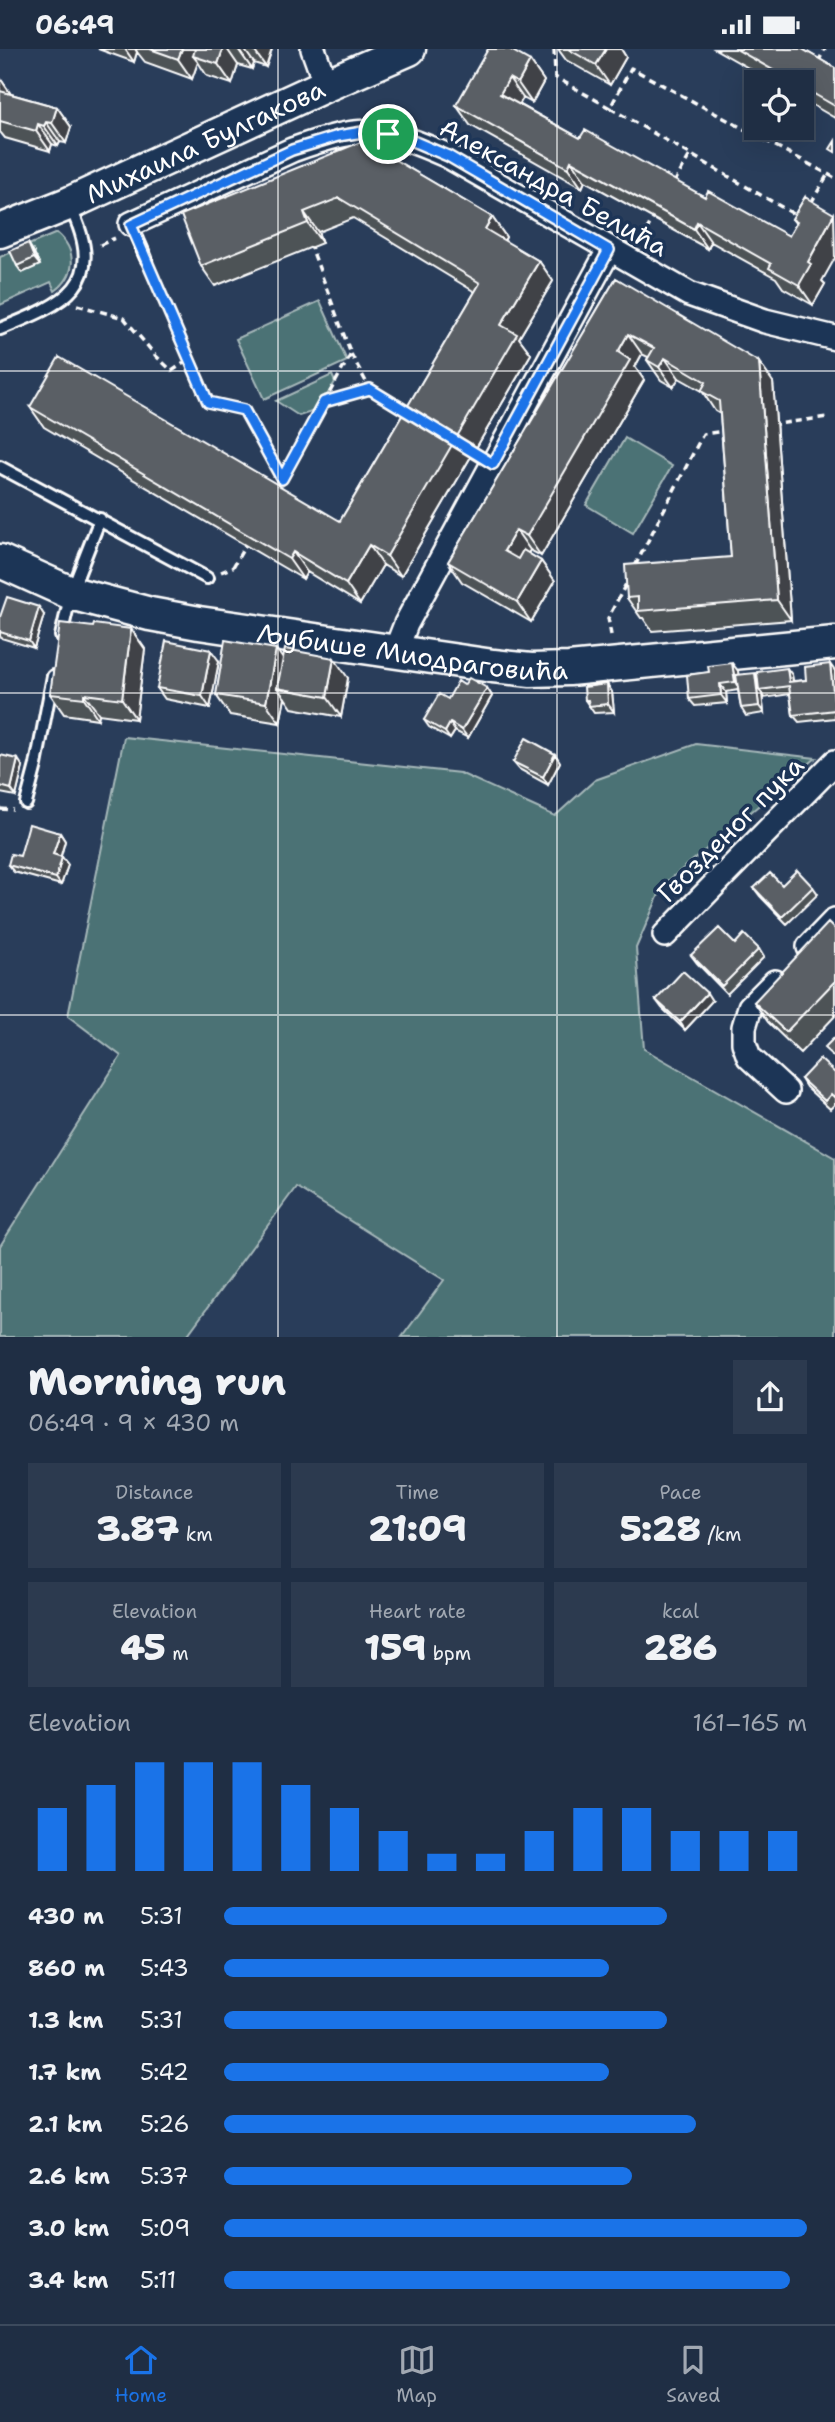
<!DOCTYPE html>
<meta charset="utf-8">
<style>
body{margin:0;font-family:"Shantell Sans",sans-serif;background:#2c3a4f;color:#f1f3f6;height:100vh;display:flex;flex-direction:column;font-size:26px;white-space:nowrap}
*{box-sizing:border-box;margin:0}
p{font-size:23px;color:#a1a8b2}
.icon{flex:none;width:38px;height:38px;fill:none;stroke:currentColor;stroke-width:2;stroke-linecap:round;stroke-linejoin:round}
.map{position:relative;height:1288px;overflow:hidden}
.sheet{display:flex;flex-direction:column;background:#1f2e44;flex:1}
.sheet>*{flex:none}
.buttons{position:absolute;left:744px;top:21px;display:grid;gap:14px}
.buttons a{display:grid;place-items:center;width:70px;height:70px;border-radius:0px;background:#1f2e44;box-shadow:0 7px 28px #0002,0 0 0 2px #3c4a5d;font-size:35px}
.pin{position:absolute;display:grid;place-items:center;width:60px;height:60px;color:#fff;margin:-30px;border:4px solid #fff;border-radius:50%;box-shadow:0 2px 7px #0007}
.round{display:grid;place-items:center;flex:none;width:74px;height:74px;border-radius:0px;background:#2c3a4f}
.overview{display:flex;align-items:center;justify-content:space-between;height:119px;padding:0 28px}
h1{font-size:38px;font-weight:800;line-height:52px}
.figures{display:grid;grid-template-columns:repeat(3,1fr);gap:10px;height:119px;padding:7px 28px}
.figures div{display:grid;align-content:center;border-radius:0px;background:#2c3a4f;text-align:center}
.figures b{font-size:35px;font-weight:800}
.figures small{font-size:19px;font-weight:400}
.figures p{font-size:19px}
.chart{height:196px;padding:14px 28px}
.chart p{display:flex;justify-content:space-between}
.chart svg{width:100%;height:126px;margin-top:7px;stroke:#1a73e8;stroke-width:6}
ul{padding:0 28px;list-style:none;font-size:23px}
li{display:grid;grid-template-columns:112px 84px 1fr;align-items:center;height:52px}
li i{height:18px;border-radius:9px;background:#1a73e8}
.status{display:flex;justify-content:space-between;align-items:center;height:49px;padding:0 35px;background:#1f2e44;direction:ltr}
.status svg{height:19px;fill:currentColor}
.dock{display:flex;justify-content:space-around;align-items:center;height:98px;border-top:2px solid #3c4a5d;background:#1f2e44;font-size:19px;color:#a1a8b2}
.dock a{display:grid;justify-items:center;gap:4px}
.dock .selected{color:#1a73e8}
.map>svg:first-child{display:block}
.green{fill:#4c7274;stroke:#a6b8ba;stroke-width:2}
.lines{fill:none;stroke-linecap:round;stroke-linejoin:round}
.lane-casing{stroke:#fff;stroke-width:16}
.street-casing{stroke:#fff;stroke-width:28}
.secondary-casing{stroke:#fff;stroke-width:37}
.path{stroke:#fff;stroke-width:3.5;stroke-dasharray:7 5;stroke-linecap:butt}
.lane{stroke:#1d3557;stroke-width:10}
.street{stroke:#1d3557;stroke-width:23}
.secondary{stroke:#1d3557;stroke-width:32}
.wall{fill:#4d5257;stroke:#fff;stroke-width:2}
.shaded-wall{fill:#3f4247;stroke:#fff;stroke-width:2}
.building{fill:#5a5f65;stroke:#fff;stroke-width:2}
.route-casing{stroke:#fff;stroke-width:14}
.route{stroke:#1a73e8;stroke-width:9}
.grid{fill:none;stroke:#fff;stroke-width:2;stroke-opacity:0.55}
.labels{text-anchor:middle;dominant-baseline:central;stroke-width:7;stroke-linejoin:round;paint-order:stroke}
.street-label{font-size:26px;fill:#fff;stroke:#1d3557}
</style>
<div class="status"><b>06:49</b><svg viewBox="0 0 49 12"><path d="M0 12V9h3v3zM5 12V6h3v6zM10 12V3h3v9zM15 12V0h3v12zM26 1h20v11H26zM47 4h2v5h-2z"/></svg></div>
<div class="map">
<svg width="835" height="1288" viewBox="0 0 835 1288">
<rect width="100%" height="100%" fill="#293d5a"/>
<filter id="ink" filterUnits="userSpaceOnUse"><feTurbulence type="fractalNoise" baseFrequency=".0143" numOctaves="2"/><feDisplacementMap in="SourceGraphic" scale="14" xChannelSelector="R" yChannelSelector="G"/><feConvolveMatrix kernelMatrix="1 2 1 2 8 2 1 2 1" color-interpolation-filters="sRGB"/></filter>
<g filter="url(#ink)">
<path class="green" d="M57 184C77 201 77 226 55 242L51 233 0 256V208Z
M320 252 347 312 264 350 236 290Z
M332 326 335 333 318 361 299 367 276 352Z
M625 389 672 417 633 484 586 456Z
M124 688 460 724 555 767 595 731 696 695 816 709 663 836 636 899 644 1000 835 1109V1288H402L444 1231 296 1138 186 1288H0V1197L121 1007 68 967Z"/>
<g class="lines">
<g class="lane-casing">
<path id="lane" d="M131 175 146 209
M0 280C65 254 109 236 70 158
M0 418 207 529
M61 587 71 544 100 470
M26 754 36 716 53 627"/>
</g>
<g class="street-casing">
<path id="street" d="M313 0 326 36
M131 175 292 101C362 76 380 77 448 107L689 245 765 272 835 289
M395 603 406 575 609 201
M665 886 835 713
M809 898 835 871
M775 933 750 958 744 978V994L749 1008 786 1042"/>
</g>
<g class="secondary-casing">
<g id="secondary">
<path id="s1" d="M0 182 68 155 326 36 409 0"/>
<path id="s2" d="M0 512 71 544 150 565 199 574 493 617 531 621 569 620 835 594"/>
</g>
</g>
<path class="path" d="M554 0 555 28 610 59 631 19 835 129
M818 13 825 0
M610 59 799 168
M772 93 780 79
M674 134 690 106
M811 154 828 125
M640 192 653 170
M100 196 115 189
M151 221 208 353 244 361 281 429
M77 256 124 269 156 307 172 322 190 310
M351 305 370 340
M324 353 370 340 408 363
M771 376 827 368
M277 438 351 305 310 195
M635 517 703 385 725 382
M221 523 233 518 247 493
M611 586 608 569 627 533
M0 760 13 761"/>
<use href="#lane" class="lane"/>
<use href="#street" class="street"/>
<use href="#secondary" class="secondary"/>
</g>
<path class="wall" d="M98 0H272L266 18 254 14 252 20 238 16 232 35 207 27 198 13 192 30 145 13 137 3 134 13Z
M558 0H621L626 8 610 36 566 11Z
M715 0H802L835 19V69L802 50V33H773Z
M530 12 544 32 532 54 523 49 519 55 580 89 789 187 796 175 792 170 805 148 822 232 825 235 813 256 783 239 776 229 711 193 708 200 585 132 582 139 470 76 456 56Z
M0 29 11 45 57 58 71 78 66 94 60 93 58 97 52 95 50 102 5 89 0 83Z
M363 92 492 168 506 188 504 192 539 212 553 232 519 289 531 305 401 527 383 516 360 555 307 523 303 530 44 378 30 358 340 472 475 243 353 169 318 183 322 194 215 237 201 217Z
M33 202 40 216 22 224 17 217Z
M616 229 773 333 791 571 652 582 643 569H641L627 549 731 508 720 365 715 362 702 342 679 329 673 338 661 331 647 311 648 308 642 305 635 318 644 331 541 507 530 501 528 504 541 512 555 532 531 573 462 533 448 513Z
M44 566 34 599 1 589 0 587V568Z
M93 578 131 580 145 600 136 670 99 665 98 670 64 665 50 645Z
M283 610 348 629 341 668 292 659 285 649 280 674 230 666 216 646Z
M219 612 210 659 165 650 157 639Z
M738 622V626L757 628 792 626 793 632 806 631 835 622V669L799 673 793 666 790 645 764 649 762 645 764 664 746 667 741 659 738 641 726 643 727 654 695 657 689 650Z
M607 635 612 643 614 663 594 664 585 651Z
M487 639 492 647 468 689 455 682 450 690 429 678 424 671 448 650Z
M555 705 560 713 548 736 519 720 513 713Z
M0 706 23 718 16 747 0 744Z
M60 784 65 792 61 807 68 816 61 836 14 823 8 816Z
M782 836 813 838 818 845 787 875 760 847 754 839Z
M835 881V967L800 1004 768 973 754 953Z
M735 895 759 900 764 908 727 945 697 914 691 906Z
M656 951 712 952 685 981 662 959Z
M835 1024V1055L830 1060 806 1038 801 1030Z"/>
<path class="shaded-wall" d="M125 0H135L137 3 134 13Z
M182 0H203L193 7 198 13 192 30 178 10Z
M223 0H227L238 16 232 35 218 15Z
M238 0H244L254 14 252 20Z
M253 0H272L266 18Z
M606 0H621L626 8 610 36 596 16Z
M530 12 544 32 532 54 518 34Z
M0 29 12 47 0 72Z
M509 29 523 49 514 65 500 45Z
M57 58 71 78 66 94 52 74Z
M46 73 60 93 58 97 44 77Z
M38 75 52 95 50 102 36 82Z
M571 112 585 132 582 139 568 119Z
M304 163 318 183 322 194 308 174Z
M834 165 835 209 822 232 825 235 813 256 799 236 808 213Z
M492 168 506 188 499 200 485 180Z
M697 173 711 193 708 200 694 180Z
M28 194 33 202 40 216 34 209Z
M539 212 553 232 519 289 531 305 401 527 387 507 501 276Z
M628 285 642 305 635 318 644 331 541 507 527 487 618 303Z
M665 309 679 329 673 338 659 318Z
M759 313 773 333 791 571 777 551Z
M516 481 530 501 518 522 504 502Z
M369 496 383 516 360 555 346 535Z
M293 503 307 523 303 530 289 510Z
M541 512 555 532 531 573 517 553Z
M39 558 44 566 34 599 29 592Z
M131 580 145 600 136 670 122 650Z
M276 600 290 620 277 639 285 649 280 674 266 654Z
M211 601 219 612 210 659 202 647Z
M334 609 348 629 341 668 327 648Z
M732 614 738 622 740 641 735 633Z
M830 615 835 622V662V661Z
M787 619 792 626 794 640 789 633Z
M755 624 760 632 759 641 762 645 764 664 759 657Z
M607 635 612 643 614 663 608 655Z
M720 635 726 643 727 654 721 646Z
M487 639 492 647 468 689 462 681Z
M84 645 99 665 98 670 84 649Z
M450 674 455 682 450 690 445 683Z
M555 705 560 713 548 736 543 728Z
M18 710 23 718 16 747 11 740Z
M60 784 65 792 59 813 53 805Z
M62 808 68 816 61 836 56 829Z
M707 944 712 952 685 981 680 973Z"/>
<path class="building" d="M150 0H182L178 10Z
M195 0H223L218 15 193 7Z
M488 0H509L530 12 518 34 509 29 500 45 580 89 585 81 705 148 708 142 789 187 797 173 792 170 805 148 834 165 808 213 811 215 799 236 769 219 771 215 697 173 694 180 571 112 568 119 456 56Z
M568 0H606L596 16Z
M736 0H802L835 19V57L802 38V33H794Z
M0 42 57 58 52 74 46 73 44 77 38 75 36 82 0 72Z
M363 92 492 168 485 180 539 212 501 276 517 285 387 507 369 496 346 535 293 503 289 510 30 358 59 308 340 472 480 234 339 149 304 163 308 174 201 217 181 166Z
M835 92V103L830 100Z
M28 194 34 209 17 217 10 202Z
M616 229 759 313 777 551 638 562V548L627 549 625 516 731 508 719 352 701 342 706 333 665 309 659 318 647 311 654 299 628 285 618 303 630 311 527 487 516 481 504 502 518 510 523 501 541 512 517 553 448 513Z
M7 548 39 558 29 592 0 583V568Z
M60 574 93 578 94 575 131 580 122 650 84 645V649L50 645Z
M225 591 276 600 266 654 216 646Z
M166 592 211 601 202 647 157 639Z
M285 600 334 609 327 648 277 639Z
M732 614 735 633 720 635 721 646 689 650 687 626 709 623 708 617Z
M830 615 835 661 793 666 789 637 759 641 757 623 787 619 789 633 806 631 805 618Z
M755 624 759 657 741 659 736 626Z
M469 629 487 639 462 681 450 674 445 683 424 671 439 645 448 650 458 632 464 636Z
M607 635 608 655 589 657 588 651H585L584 638Z
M526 689 555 705 543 728 513 713Z
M0 706 18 710 11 740 0 737Z
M29 775 60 784 53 805 62 808 56 829 8 816 11 805 20 807Z
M797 821 813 838 782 868 754 839 770 824 782 836Z
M828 874 835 881V932L786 983 754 953Z
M719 879 735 895 744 885 759 900 722 937 691 906Z
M683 922 707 944 680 973 656 951Z
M835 988V1009L824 999Z
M820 1010 835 1024V1049L831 1045 825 1052 801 1030Z"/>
</g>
<g class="lines" filter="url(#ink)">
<g class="route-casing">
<path id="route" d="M369 82 408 90 448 107 609 201 493 415 370 340 324 353 282 430 244 361 208 353 131 176 292 101 338 87Z"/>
</g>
<use href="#route" class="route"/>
</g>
<path class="grid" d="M278 0V1288M557 0V1288M0 322H835M0 644H835M0 966H835"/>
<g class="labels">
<g class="street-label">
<text stroke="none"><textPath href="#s1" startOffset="224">Михаила Булгакова</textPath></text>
<text transform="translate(554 138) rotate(29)">Александра Белића</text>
<text stroke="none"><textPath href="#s2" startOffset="425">Љубише Миодраговића</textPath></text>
<text transform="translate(730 780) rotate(-45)">Гвозденог пука</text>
</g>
</g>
</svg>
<div class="buttons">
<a><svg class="icon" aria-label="locate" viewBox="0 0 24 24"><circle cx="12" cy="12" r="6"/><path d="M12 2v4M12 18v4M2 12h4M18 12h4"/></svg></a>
</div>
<div class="pin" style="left:388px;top:85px;background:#1e9e55"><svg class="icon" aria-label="arrive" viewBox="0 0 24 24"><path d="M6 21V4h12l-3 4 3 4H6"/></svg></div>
</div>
<section class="sheet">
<div class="overview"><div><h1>Morning run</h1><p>06:49 · 9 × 430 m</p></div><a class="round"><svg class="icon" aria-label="share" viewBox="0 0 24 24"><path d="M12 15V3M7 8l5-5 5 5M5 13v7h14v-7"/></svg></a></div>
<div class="figures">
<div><p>Distance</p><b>3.87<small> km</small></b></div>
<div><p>Time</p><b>21:09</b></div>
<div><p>Pace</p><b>5:28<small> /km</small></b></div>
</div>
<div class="figures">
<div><p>Elevation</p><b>45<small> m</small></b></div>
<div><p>Heart rate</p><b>159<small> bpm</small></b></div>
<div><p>kcal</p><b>286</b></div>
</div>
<div class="chart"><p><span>Elevation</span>161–165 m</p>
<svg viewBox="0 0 160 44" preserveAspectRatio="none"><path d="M5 44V22M15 44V14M25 44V6M35 44V6M45 44V6M55 44V14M65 44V22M75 44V30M85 44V38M95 44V38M105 44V30M115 44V22M125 44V22M135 44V30M145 44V30M155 44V30"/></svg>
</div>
<ul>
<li><b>430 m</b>5:31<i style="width:76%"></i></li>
<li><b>860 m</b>5:43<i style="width:66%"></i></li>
<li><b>1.3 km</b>5:31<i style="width:76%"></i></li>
<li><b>1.7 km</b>5:42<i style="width:66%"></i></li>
<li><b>2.1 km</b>5:26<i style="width:81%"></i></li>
<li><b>2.6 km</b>5:37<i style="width:70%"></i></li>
<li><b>3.0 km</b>5:09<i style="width:100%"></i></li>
<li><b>3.4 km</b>5:11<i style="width:97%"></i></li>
</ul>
</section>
<nav class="dock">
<a class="selected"><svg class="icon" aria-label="home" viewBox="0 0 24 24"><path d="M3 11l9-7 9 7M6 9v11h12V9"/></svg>Home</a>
<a><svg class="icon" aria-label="map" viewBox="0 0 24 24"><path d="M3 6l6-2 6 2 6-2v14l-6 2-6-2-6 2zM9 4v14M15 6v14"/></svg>Map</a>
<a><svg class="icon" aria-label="saved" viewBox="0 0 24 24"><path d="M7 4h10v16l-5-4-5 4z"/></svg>Saved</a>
</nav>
